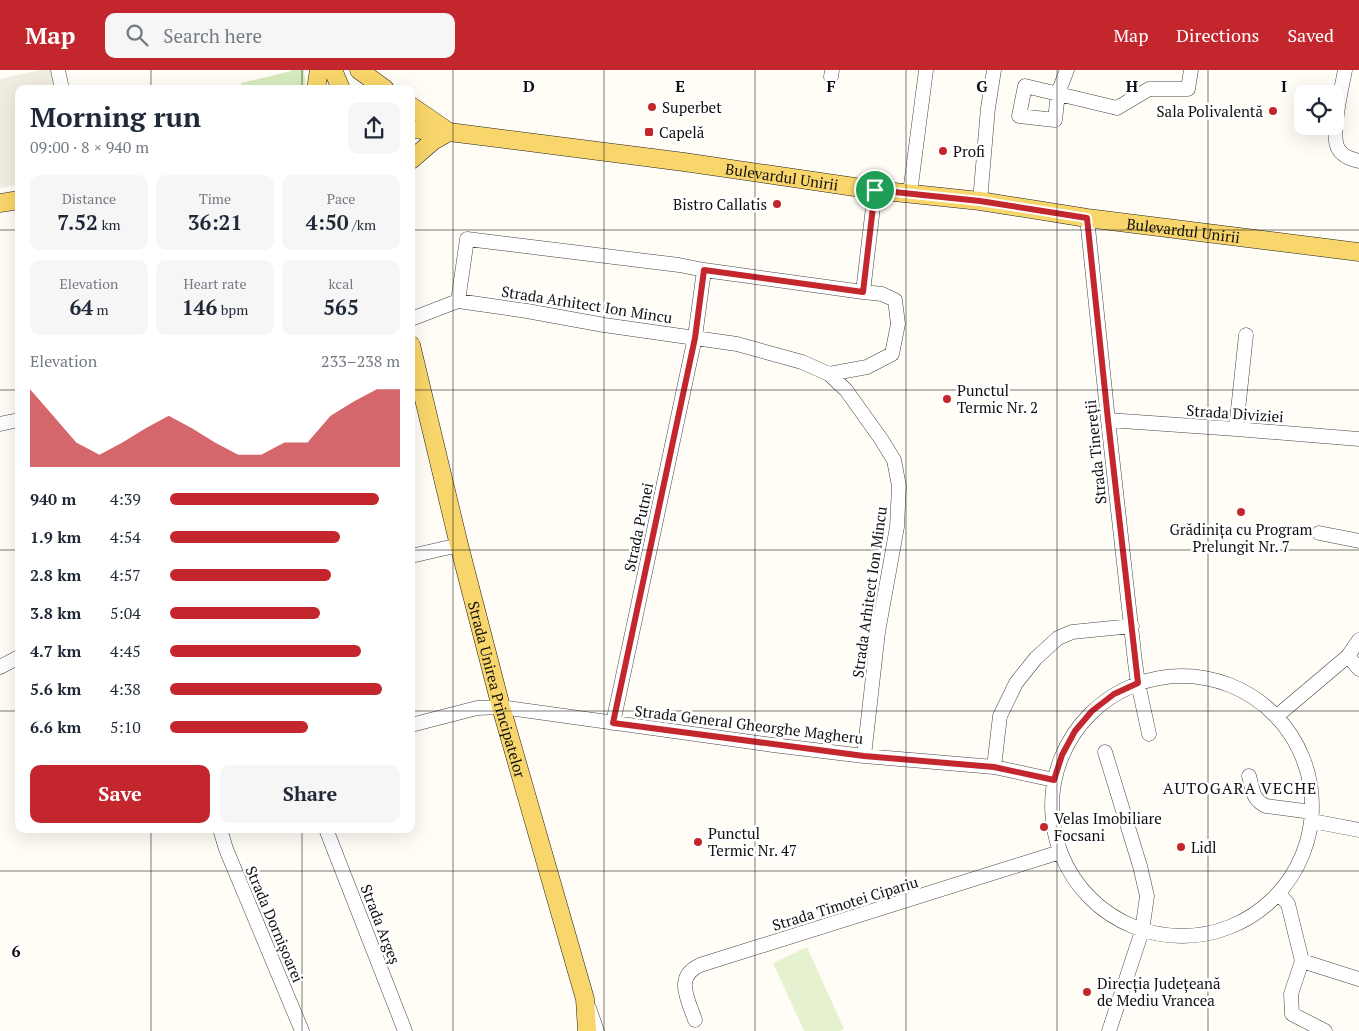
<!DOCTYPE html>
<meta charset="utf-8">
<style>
body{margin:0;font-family:"PT Serif",serif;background:#f6f6f7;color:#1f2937;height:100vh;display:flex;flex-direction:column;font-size:19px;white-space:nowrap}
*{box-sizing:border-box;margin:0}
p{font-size:16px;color:#747a83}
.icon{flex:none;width:28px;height:28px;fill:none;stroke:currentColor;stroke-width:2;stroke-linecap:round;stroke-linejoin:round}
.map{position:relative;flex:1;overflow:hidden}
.details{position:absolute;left:15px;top:15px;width:400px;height:748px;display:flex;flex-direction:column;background:#fff;border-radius:10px;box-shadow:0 5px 20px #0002}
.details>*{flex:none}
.controls{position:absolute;left:1294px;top:15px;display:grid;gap:10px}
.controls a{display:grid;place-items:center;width:50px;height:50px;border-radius:10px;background:#fff;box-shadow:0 5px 20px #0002;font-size:25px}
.pin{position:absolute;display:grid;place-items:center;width:42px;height:42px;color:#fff;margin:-21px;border:2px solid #fff;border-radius:50%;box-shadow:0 1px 5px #0007}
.round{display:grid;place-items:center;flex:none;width:52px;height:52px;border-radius:10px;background:#f6f6f7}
.headline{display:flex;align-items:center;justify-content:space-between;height:85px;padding:0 15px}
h1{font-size:28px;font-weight:600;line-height:38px}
.stats{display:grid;grid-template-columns:repeat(3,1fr);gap:8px;height:85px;padding:5px 15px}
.stats div{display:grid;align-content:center;border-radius:10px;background:#f6f6f7;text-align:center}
.stats b{font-size:21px;font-weight:600}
.stats small{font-size:14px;font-weight:400}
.stats p{font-size:14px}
.chart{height:140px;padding:10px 15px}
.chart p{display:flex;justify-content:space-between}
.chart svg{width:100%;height:90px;margin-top:5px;fill:#c4262e;opacity:.7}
.button{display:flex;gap:10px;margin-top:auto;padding:10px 15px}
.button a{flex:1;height:58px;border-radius:10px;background:#c4262e;color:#fff;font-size:20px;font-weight:600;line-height:58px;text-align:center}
.button a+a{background:#f6f6f7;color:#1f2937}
ul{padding:0 15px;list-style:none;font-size:16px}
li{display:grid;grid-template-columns:80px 60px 1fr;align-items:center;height:38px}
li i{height:12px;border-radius:6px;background:#c4262e}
header{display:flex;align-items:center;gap:30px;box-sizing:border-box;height:70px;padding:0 25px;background:#c4262e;color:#fff}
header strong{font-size:24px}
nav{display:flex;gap:28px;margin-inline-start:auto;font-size:18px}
.search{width:350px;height:45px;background:#f6f6f7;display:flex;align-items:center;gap:12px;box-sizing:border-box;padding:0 18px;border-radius:10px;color:#747a83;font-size:19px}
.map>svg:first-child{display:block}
.green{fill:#d5ebbd}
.pitch{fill:#e6f2cf}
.plaza{fill:#f1ede2}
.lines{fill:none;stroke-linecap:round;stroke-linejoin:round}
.minor-casing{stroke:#444;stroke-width:15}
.major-casing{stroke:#222;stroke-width:19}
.minor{stroke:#fff;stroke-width:14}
.major{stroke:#f9d66b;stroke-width:18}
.route-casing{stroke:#fff;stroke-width:10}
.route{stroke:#c4262e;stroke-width:6}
.grid{fill:none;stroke:#111;stroke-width:1;stroke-opacity:0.55}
.poi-dot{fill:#c4262e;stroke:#fff;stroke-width:2}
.labels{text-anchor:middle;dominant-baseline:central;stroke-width:5;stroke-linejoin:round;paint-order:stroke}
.poi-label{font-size:15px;fill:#111;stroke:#fff;text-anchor:start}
.street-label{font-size:15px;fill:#111;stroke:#fff}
.neighbourhood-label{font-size:16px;letter-spacing:1px;fill:#111;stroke:#fff}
.grid-label{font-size:16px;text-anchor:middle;font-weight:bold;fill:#111;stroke:#fff;stroke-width:5;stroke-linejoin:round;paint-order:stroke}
</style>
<header>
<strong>Map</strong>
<div class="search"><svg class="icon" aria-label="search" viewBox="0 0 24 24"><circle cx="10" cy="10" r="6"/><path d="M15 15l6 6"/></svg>Search here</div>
<nav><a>Map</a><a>Directions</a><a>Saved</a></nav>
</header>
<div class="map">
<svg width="1359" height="961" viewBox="0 0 1359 961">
<rect width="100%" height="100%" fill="#fffdf5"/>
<path class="green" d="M292 0H304L306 19H242L241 13 291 1Z"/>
<path class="pitch" d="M807 877 844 959 840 961H804L773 893Z"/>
<path class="plaza" d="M40 0H58L62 19H19V114L0 118V9Z"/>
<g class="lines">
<g class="minor-casing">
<path id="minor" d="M58 0 62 19
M1067 0 1058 23 1055 50 1019 46 1025 16 1117 38 1149 19H1188L1191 0
M1345 0C1342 18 1329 66 1339 80 1344 87 1351 89 1359 91
M831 7 832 0
M910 123 926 0
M980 131 988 38 994 0
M1087 148 1108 350 1135 592 1138 613 1149 664
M458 231 467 169 679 195 704 200
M411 249 458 231 527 241 604 255 737 274 802 292 829 304 846 320 881 369 894 390 899 416 897 457 878 562 864 686
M829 304 867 297 892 284 898 254 895 230 882 224 863 222
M1108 350 1236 359 1359 369
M0 354 19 350
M1236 359 1246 265
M1319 463 1359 471
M411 486 459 475
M1348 586 1359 599
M0 597 19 587
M1052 736a130 130 0 1 1 260 0a130 130 0 1 1-260 0Z
M1277 646 1348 586 1359 570
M613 653 695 267 704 200 863 222 875 120
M411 655 477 638 501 637 773 675 864 686 994 697 1054 710
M1105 682 1140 796 1147 826 1142 861 1109 961
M994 697 1000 646 1016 613 1036 588 1058 568 1072 562 1132 556
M1249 706C1253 719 1252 730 1266 736L1312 742
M1312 751 1359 760
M220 759 226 779 302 961
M326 759 405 961
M1279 824 1288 834 1302 891 1291 924 1292 944 1325 961
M1302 891 1359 909
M589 938 597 961
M695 950C688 929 674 907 700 895L1060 782"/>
</g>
<g class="major-casing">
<g id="major">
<path d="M333 0 341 19"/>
<path d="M359 0 385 19"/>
<path d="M316 19 319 0"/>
<path d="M411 36 446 60"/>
<path id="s1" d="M411 59 449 62 684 92 875 120 980 131 1087 148 1359 182"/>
<path d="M411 90 433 71 449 62"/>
<path d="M0 133 19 130"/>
<path id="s2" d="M411 275 459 475 501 637 585 929 587 961"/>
</g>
</g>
<use href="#minor" class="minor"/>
<use href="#major" class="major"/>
</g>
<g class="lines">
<g class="route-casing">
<path id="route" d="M875 120 980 131 1087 148 1108 350 1138 613 1114 624 1092 641 1075 661 1062 685 1054 710 994 697 864 686 613 653 695 268 704 200 863 222Z"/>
</g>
<use href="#route" class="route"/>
</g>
<path class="grid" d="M151 0V19M302 0V19M453 0V961M604 0V961M755 0V961M906 0V961M1057 0V961M1208 0V961M0 160H19M411 160H1359M0 320H19M411 320H1359M0 480H19M411 480H1359M0 641H19M411 641H1359M151 759V961M302 759V961M0 801H1359"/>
<g class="poi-dot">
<circle cx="652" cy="37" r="5"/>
<circle cx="1273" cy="41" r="5"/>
<rect x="644" y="57" width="10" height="10" rx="2.5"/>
<circle cx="943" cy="81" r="5"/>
<circle cx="777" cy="134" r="5"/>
<circle cx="947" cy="329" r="5"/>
<circle cx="1241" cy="442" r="5"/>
<circle cx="1044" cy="757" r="5"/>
<circle cx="698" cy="772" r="5"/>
<circle cx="1181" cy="777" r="5"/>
<circle cx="1087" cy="922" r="5"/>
</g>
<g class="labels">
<g class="poi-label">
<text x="662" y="37">Superbet</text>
<text x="1263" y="41" text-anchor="end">Sala Polivalentă</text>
<text x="659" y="62">Capelă</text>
<text x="953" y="81">Profi</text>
<text x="767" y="134" text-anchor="end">Bistro Callatis</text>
<text x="957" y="320">Punctul<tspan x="957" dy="17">Termic Nr. 2</tspan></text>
<text x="1241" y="459" text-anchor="middle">Grădinița cu Program<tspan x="1241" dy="17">Prelungit Nr. 7</tspan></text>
<text x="1054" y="748">Velas Imobiliare<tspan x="1054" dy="17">Focsani</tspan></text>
<text x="708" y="763">Punctul<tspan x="708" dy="17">Termic Nr. 47</tspan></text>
<text x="1191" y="777">Lidl</text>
<text x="1097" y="913">Direcția Județeană<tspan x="1097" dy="17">de Mediu Vrancea</tspan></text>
</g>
<g class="street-label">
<text stroke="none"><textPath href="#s1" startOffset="374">Bulevardul Unirii</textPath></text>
<text stroke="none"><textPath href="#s1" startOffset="779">Bulevardul Unirii</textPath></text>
<text transform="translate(587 234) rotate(9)">Strada Arhitect Ion Mincu</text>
<text transform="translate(1235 343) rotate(4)">Strada Diviziei</text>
<text transform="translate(1095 382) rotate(-96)">Strada Tinereții</text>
<text transform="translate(638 457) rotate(-78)">Strada Putnei</text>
<text transform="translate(869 522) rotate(-82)">Strada Arhitect Ion Mincu</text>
<text stroke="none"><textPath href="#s2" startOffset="355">Strada Unirea Principatelor</textPath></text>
<text transform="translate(749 654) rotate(7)">Strada General Gheorghe Magheru</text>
<text transform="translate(845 833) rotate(-17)">Strada Timotei Cipariu</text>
<text transform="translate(275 854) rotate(67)">Strada Dornișoarei</text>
<text transform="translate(381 854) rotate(69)">Strada Argeș</text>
</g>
<g class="neighbourhood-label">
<text x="1240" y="718">AUTOGARA VECHE</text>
</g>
</g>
<g class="grid-label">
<text x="529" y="22">D</text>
<text x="680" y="22">E</text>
<text x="831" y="22">F</text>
<text x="982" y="22">G</text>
<text x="1132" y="22">H</text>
<text x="1284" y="22">I</text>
<text x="16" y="887">6</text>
</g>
</svg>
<div class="controls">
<a><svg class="icon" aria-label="locate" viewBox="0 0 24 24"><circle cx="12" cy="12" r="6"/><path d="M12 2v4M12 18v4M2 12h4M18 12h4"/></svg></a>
</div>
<div class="pin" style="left:875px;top:120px;background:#1e9e55"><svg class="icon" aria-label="arrive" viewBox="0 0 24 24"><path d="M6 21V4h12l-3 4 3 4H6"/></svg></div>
<section class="details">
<div class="headline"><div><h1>Morning run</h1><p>09:00 · 8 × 940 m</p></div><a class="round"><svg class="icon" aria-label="share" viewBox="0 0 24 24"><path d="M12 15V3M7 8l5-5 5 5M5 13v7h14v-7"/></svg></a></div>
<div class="stats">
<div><p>Distance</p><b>7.52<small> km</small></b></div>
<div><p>Time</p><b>36:21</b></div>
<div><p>Pace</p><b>4:50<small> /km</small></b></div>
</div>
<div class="stats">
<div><p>Elevation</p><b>64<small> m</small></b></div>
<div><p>Heart rate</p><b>146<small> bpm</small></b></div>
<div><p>kcal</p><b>565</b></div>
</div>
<div class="chart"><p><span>Elevation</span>233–238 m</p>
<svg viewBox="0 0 160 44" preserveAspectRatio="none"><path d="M0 44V6L10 19L20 32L30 38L40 32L50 25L60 19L70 25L80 32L90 38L100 38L110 32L120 32L130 19L140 12L150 6L160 6V44z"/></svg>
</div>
<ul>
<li><b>940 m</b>4:39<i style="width:91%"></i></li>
<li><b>1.9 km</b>4:54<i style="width:74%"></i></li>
<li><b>2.8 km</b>4:57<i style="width:70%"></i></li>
<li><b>3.8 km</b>5:04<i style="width:65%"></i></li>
<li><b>4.7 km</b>4:45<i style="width:83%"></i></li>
<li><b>5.6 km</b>4:38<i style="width:92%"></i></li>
<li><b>6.6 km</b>5:10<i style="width:60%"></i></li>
</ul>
<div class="button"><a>Save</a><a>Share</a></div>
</section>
</div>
